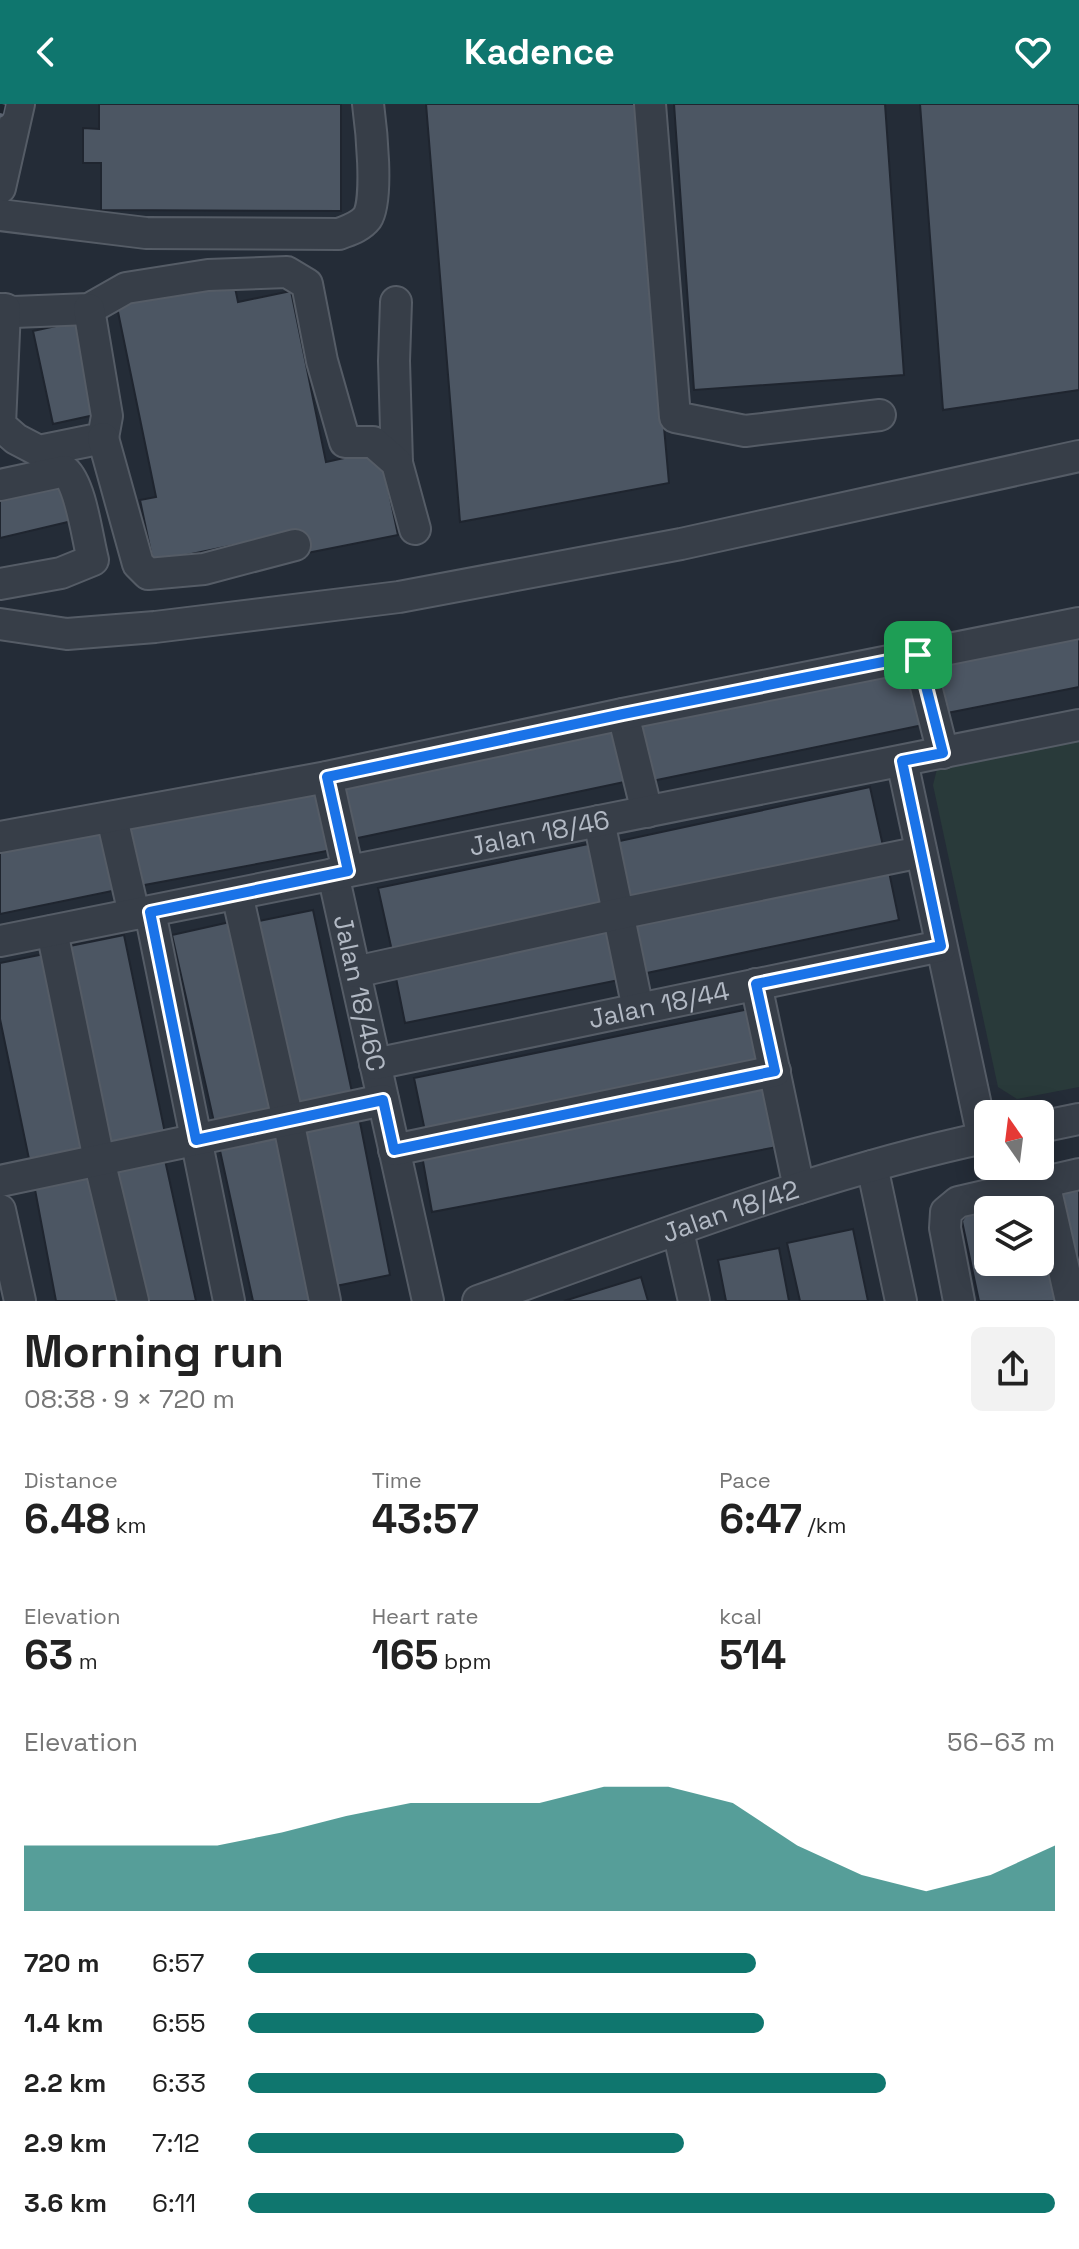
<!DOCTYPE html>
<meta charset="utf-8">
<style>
body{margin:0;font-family:"Space Grotesk",sans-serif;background:#f2f2f2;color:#222;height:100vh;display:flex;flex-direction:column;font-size:30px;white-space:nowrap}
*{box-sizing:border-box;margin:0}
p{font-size:26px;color:#767676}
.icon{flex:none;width:44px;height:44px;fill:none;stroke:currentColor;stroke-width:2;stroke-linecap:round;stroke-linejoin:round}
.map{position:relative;height:1197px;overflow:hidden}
.sheet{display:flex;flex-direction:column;background:#fff;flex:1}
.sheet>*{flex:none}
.needle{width:52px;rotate:346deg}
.buttons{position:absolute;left:974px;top:996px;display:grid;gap:16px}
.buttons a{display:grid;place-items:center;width:80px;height:80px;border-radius:12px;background:#fff;box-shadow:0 4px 20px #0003;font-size:40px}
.pin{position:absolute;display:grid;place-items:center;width:68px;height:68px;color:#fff;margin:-34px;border-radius:16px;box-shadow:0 4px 12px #0006}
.round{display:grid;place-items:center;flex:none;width:84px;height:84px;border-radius:12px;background:#f2f2f2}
.overview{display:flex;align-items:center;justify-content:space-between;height:136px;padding:0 24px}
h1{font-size:44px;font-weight:700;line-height:60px}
.stats{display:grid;grid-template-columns:repeat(3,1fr);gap:12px;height:136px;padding:8px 24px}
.stats div{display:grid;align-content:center}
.stats b{font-size:40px;font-weight:700}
.stats small{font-size:22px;font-weight:400}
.stats p{font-size:22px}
.chart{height:224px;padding:16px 24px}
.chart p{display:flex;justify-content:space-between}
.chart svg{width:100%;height:144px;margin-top:8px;fill:#0f766e;opacity:.7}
ul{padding:0 24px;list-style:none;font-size:26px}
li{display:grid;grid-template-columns:128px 96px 1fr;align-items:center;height:60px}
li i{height:20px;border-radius:10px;background:#0f766e}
header{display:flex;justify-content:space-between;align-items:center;height:104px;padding:0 24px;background:#0f766e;color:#fff;font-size:36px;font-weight:700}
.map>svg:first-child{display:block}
.green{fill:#293a3a}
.building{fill:#4c5663;stroke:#1f252f;stroke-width:2;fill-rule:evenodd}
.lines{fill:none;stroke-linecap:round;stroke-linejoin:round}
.minor-casing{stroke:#555c66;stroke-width:34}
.minor{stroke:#373e48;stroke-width:30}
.rail-casing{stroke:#5a626f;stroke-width:9}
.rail{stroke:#1d232d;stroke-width:6;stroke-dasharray:18;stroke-linecap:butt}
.route-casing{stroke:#fff;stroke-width:16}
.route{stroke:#1a73e8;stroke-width:10}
.labels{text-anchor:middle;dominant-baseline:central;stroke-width:7;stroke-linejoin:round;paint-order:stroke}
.street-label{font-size:26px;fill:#b2b9c4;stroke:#1d232d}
</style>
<header><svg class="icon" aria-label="back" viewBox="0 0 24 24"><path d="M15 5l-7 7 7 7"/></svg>Kadence<svg class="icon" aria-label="heart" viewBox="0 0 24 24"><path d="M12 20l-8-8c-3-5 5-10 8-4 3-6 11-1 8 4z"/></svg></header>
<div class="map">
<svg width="1079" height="1197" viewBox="0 0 1079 1197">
<rect width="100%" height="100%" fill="#242c37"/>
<path class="green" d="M1079 627V983L1017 995 998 983 933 681 939 657Z"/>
<path class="building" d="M99 0H341V107L101 106V59H83V24L99 25Z
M426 0H635L669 379 460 418Z
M674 0H885L904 271 694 286Z
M920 0H1079V286L943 306Z
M233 174 238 198 291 187 326 358 380 346 398 431 302 450 297 428 153 458 140 396 156 393 116 198Z
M79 217 99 310 53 320 33 227Z
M61 372 72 417 0 434V387Z
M1079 522V583L942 610 931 551Z
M910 556 923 621 652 677 638 611Z
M616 614 629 677 353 735 340 672Z
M320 681 332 746 139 782 127 717Z
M870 683 883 742 627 796 615 738Z
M104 721 117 786 0 810V742Z
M593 739 606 802 392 847 378 784Z
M887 758 899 816 642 870 630 812Z
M313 806 352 988 292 1001 254 818Z
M606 811 619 876 405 919 392 854Z
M239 816 281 1004 214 1018 172 831Z
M124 831 165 1029 101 1041 60 844Z
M54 848 93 1042 29 1055 0 915V859Z
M749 905 761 963 426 1032 414 974Z
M765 981 777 1043 432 1108 421 1046Z
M358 1008 390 1171 326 1184 294 1020Z
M279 1020 317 1197H253L217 1033Z
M163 1047 196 1197H136L106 1059Z
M97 1063 123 1197H56L33 1075Z
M1079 1077V1177L1061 1081Z
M1042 1083 1063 1197H979L962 1117 975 1097ZM988 1106H1040V1158H988Z
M853 1125 868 1197H800L787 1139Z
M779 1144 789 1197H726L718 1156Z
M641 1173 648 1197H564Z"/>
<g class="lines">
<g class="minor-casing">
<g id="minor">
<path d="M650 0 675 313 745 327 880 311"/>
<path d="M0 84 19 0"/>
<path d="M0 111 146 129 339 130C349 126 360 123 367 114 379 96 371 22 368 0"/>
<path d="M396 198 394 257 397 359"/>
<path d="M0 205 14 208 89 205 126 184 208 171 287 168 307 180 322 257 345 338H373L397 359 415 425"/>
<path d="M5 205 0 321 16 335 39 347 103 334 107 312 89 205"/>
<path d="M103 334 138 460 148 470 204 465 295 441"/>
<path d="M0 381 65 367C81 381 87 433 93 456L61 469 0 480"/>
<path d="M0 520 67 530 155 523 399 493 681 440 1079 352"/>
<path d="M918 551 943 649"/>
<path d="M623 610 647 708"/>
<path d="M902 657 983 1034"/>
<path d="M327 673 348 767"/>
<path d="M112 714 134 810"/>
<path d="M599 717 638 905"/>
<path d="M0 733 327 673 623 610 1079 519"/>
<path id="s1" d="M333 770 428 1197"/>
<path d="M237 790 288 1016 325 1197"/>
<path d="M150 808 229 1197"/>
<path d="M52 827 99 1056 133 1197"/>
<path id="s2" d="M0 837 1079 621"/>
<path d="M355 868 618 810 921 748"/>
<path d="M756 880 799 1084"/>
<path id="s3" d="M375 960 941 842"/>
<path d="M1040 1023 1079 1015"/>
<path d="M394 1046 775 967"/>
<path d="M872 1062 901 1197"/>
<path d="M0 1077 383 996"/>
<path d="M1044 1078 1071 1197"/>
<path d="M0 1106 20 1197"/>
<path d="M678 1127 694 1197"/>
<path id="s4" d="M478 1197C646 1138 813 1070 988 1033"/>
<path d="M959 1197 945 1124 946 1108 958 1098 1079 1070"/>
</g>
</g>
<use href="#minor" class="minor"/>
<g class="rail-casing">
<path id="rail" d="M0 9 2 0"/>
</g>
<use href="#rail" class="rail"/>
</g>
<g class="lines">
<g class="route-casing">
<path id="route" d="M918 551 943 649 902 657 941 842 756 880 775 967 394 1046 383 996 196 1036 150 808 348 767 327 673 623 610Z"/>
</g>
<use href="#route" class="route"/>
</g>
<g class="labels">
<g class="street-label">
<text stroke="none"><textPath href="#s2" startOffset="550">Jalan 18/46</textPath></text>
<text stroke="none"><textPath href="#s1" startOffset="122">Jalan 18/46C</textPath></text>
<text stroke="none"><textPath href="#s3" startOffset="290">Jalan 18/44</textPath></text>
<text stroke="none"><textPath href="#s4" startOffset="268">Jalan 18/42</textPath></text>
</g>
</g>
</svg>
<div class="buttons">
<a><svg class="needle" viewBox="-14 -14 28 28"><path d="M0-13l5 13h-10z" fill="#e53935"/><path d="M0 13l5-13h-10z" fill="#767676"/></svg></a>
<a><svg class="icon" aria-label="layers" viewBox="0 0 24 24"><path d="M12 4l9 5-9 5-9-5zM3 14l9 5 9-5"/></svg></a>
</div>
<div class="pin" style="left:918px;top:551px;background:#1e9e55"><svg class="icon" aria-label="arrive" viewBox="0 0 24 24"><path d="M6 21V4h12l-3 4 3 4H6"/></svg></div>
</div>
<section class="sheet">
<div class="overview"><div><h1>Morning run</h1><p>08:38 · 9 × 720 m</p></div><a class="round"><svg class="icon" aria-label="share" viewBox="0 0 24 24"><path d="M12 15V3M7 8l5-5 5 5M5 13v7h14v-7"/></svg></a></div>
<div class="stats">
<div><p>Distance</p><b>6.48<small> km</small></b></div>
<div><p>Time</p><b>43:57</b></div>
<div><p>Pace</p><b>6:47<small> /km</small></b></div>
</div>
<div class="stats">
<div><p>Elevation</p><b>63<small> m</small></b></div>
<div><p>Heart rate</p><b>165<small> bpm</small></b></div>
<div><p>kcal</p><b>514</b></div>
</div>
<div class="chart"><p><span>Elevation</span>56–63 m</p>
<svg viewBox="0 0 160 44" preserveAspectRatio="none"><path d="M0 44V24L10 24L20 24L30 24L40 20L50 15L60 11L70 11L80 11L90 6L100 6L110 11L120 24L130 33L140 38L150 33L160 24V44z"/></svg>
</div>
<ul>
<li><b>720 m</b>6:57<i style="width:63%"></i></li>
<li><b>1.4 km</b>6:55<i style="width:64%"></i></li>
<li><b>2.2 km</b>6:33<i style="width:79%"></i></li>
<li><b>2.9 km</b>7:12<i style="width:54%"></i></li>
<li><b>3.6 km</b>6:11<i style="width:100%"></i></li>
</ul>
</section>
